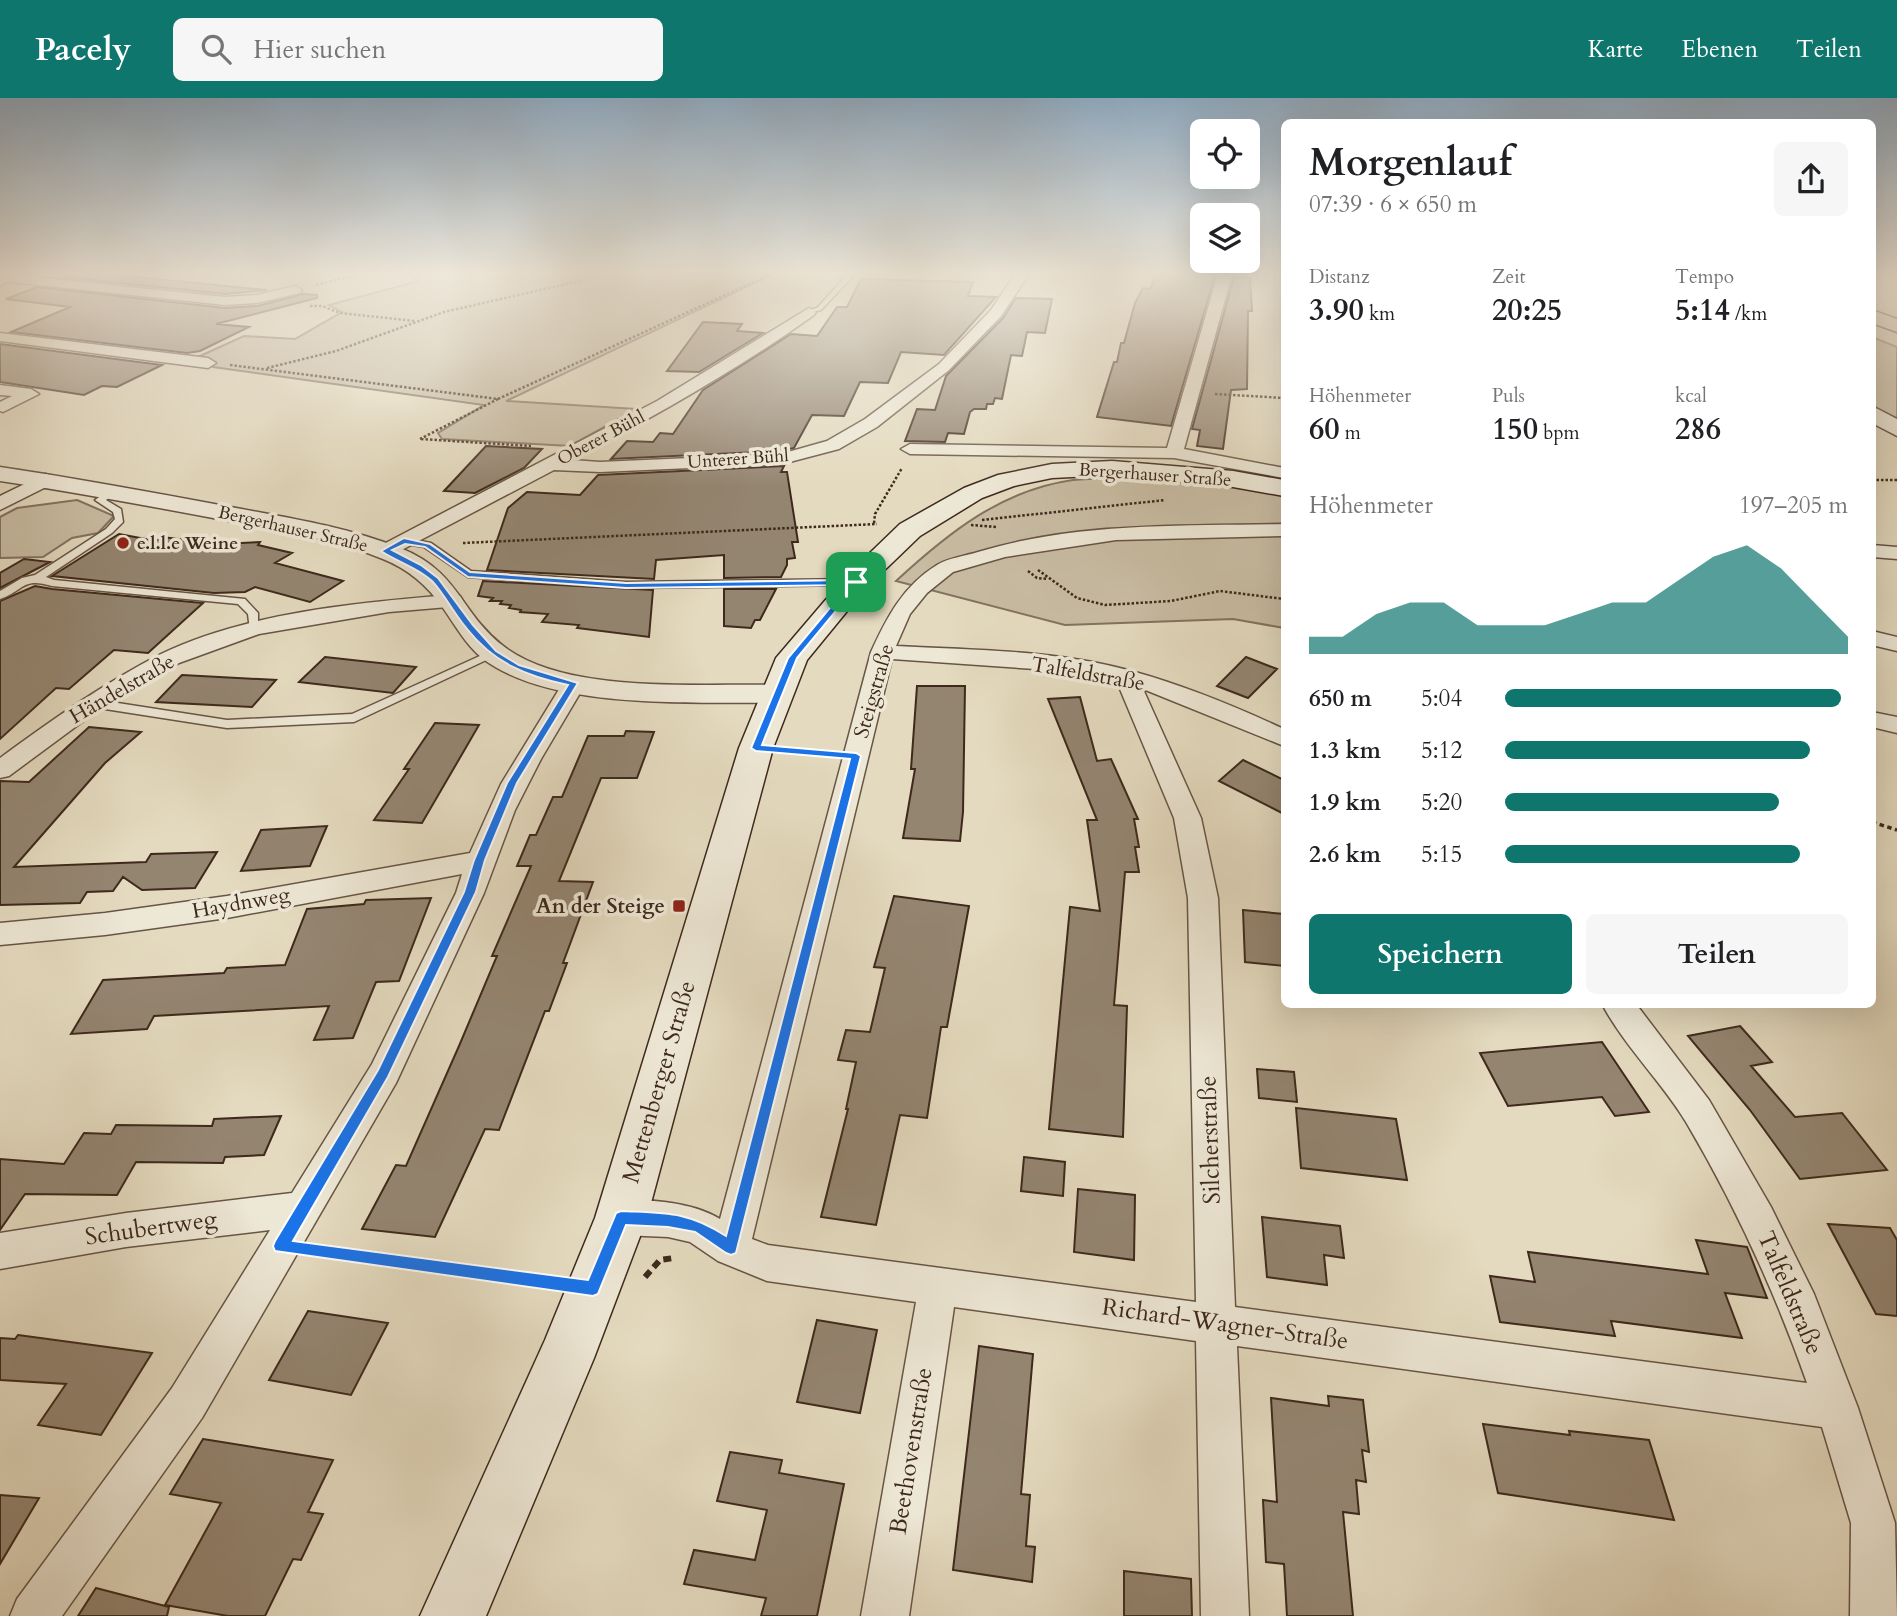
<!DOCTYPE html>
<html lang="de">
<meta charset="utf-8">
<style>
body{margin:0;font-family:Cardo,serif;background:#f6f6f6;color:#202124;height:100vh;display:flex;flex-direction:column;font-size:26px;white-space:nowrap}
*{box-sizing:border-box;margin:0}
p{font-size:23px;color:#757577}
.icon{flex:none;width:38px;height:38px;fill:none;stroke:currentColor;stroke-width:2;stroke-linecap:round;stroke-linejoin:round}
.map{position:relative;flex:1;overflow:hidden}
.details{position:absolute;left:1281px;top:21px;width:595px;height:889px;display:flex;flex-direction:column;background:#fff;border-radius:10px;box-shadow:0 7px 28px #0002}
.details>*{flex:none}
.buttons{position:absolute;left:1190px;top:21px;display:grid;gap:14px}
.buttons a{display:grid;place-items:center;width:70px;height:70px;border-radius:10px;background:#fff;box-shadow:0 7px 28px #0002;font-size:35px}
.pin{position:absolute;display:grid;place-items:center;width:60px;height:60px;color:#fff;margin:-30px;border-radius:14px;box-shadow:0 4px 10px #0006}
.round{display:grid;place-items:center;flex:none;width:74px;height:74px;border-radius:10px;background:#f6f6f6}
.head{display:flex;align-items:center;justify-content:space-between;height:119px;padding:0 28px}
h1{font-size:38px;font-weight:700;line-height:52px}
.metrics{display:grid;grid-template-columns:repeat(3,1fr);gap:10px;height:119px;padding:7px 28px}
.metrics div{display:grid;align-content:center}
.metrics b{font-size:30px;font-weight:700}
.metrics small{font-size:19px;font-weight:400}
.metrics p{font-size:19px}
.chart{height:196px;padding:14px 28px}
.chart p{display:flex;justify-content:space-between}
.chart svg{width:100%;height:126px;margin-top:7px;fill:#0f766e;opacity:.7}
.cta{display:flex;gap:14px;margin-top:auto;padding:14px 28px}
.cta a{flex:1;height:80px;border-radius:10px;background:#0f766e;color:#fff;font-size:28px;font-weight:700;line-height:80px;text-align:center}
.cta a+a{background:#f6f6f6;color:#202124}
ul{padding:0 28px;list-style:none;font-size:23px}
li{display:grid;grid-template-columns:112px 84px 1fr;align-items:center;height:52px}
li i{height:18px;border-radius:9px;background:#0f766e}
header{display:flex;align-items:center;gap:42px;box-sizing:border-box;height:98px;padding:0 35px;background:#0f766e;color:#fff}
header strong{font-size:33px}
nav{display:flex;gap:38px;margin-inline-start:auto;font-size:24px}
.search{width:490px;height:63px;background:#f6f6f6;display:flex;align-items:center;gap:18px;box-sizing:border-box;padding:0 24px;border-radius:10px;color:#757577;font-size:26px}
.map>svg:first-child{display:block}
.green{fill:#c8bca3;stroke:#837260;stroke-width:2}
.building{fill:#948571;stroke:#3e291c;stroke-width:2}
.lines{fill:none;stroke-linecap:round;stroke-linejoin:round}
.service-casing{stroke:#685545;stroke-width:3}
.minor-casing{stroke:#685545;stroke-width:3}
.tertiary-casing{stroke:#685545;stroke-width:3}
.secondary-casing{stroke:#3e291c;stroke-width:3}
.primary-casing{stroke:#3e291c;stroke-width:3}
.path-far2{stroke:#3e291c;stroke-width:2.5;stroke-dasharray:2.5 2;stroke-linecap:butt}
.path-far1{stroke:#3e291c;stroke-width:3.5;stroke-dasharray:4.5 3.5;stroke-linecap:butt}
.path{stroke:#3e291c;stroke-width:6;stroke-dasharray:8 5;stroke-linecap:butt}
.service{fill:#ede7d5;fill-rule:evenodd}
.minor{fill:#ede7d5;fill-rule:evenodd}
.tertiary{fill:#ede7d5;fill-rule:evenodd}
.secondary{fill:#ede7d5;fill-rule:evenodd}
.primary{fill:#e4dabf;fill-rule:evenodd}
.route{fill:#1a73e8;stroke:#fff;stroke-width:2;fill-rule:evenodd}
.poi-dot{fill:#8f2418;stroke:#ede7d5;stroke-width:2.5}
.labels{text-anchor:middle;dominant-baseline:central;stroke-width:7;stroke-linejoin:round;paint-order:stroke}
.far-street-label{font-size:18px;fill:#3e291c;stroke:#ede7d5}
.far-poi-label{font-size:18px;font-weight:bold;fill:#3e291c;stroke:#ede7d5;text-anchor:start}
.street-label{font-size:21px;fill:#3e291c;stroke:#ede7d5}
.poi-label{font-size:21px;font-weight:bold;fill:#3e291c;stroke:#ede7d5;text-anchor:end}
.near-street-label{font-size:24px;fill:#3e291c;stroke:#ede7d5}
</style>
<header>
<strong>Pacely</strong>
<div class="search"><svg class="icon" aria-label="search" viewBox="0 0 24 24"><circle cx="10" cy="10" r="6"/><path d="M15 15l6 6"/></svg>Hier suchen</div>
<nav><a>Karte</a><a>Ebenen</a><a>Teilen</a></nav>
</header>
<div class="map">
<svg width="1897" height="1518" viewBox="0 0 1897 1518">
<rect width="100%" height="100%" fill="#e4dabf"/>
<filter id="stains"><feTurbulence type="fractalNoise" baseFrequency=".00286" numOctaves="4"/><feColorMatrix values="0 0 0 0 .2 0 0 0 0 .09 0 0 0 0 .02 0 0 0 .5 -.17"/></filter>
<radialGradient id="worn" r=".72"><stop offset=".6" stop-color="#630" stop-opacity="0"/><stop offset="1" stop-color="#630" stop-opacity=".3"/></radialGradient>
<path class="green" d="M406 176H774L506 303 637 311 570 348 442 341 438 335 484 307 213 269 200 258 244 238 295 241 342 214 329 207 419 183Z
M1872 239 1897 249V326L1873 311Z
M1138 380 1242 389 1284 396V530L1233 521 1065 527 896 483C947 436 1001 392 1073 382 1094 380 1116 381 1138 380Z
M77 402 114 418 98 435 72 440 43 459 0 460V419L17 410Z"/>
<path class="building" d="M71 176H107L267 192 225 196 63 179Z
M1157 176 1215 177 1171 328 1097 319 1114 264H1117L1121 245H1124L1135 205 1143 190 1150 191Z
M1234 179 1250 180 1252 213H1248L1247 291 1231 292 1223 351 1197 348 1200 332 1192 331Z
M861 181 973 184 968 198 996 199 944 257 901 254 888 285 860 284 844 318 812 317 794 350 781 353 611 361 627 343 653 344 660 335 673 336 703 292 791 236 817 238 837 209H847Z
M37 189 225 210 258 208 303 196 317 197V200L216 226 249 229 200 253 187 255 11 234 70 209 6 201Z
M1016 200 1052 201 1045 235 1027 234 1022 258 1011 257 1002 301 995 300 993 306H987L986 311H974L970 314 964 336 948 335 945 344 905 343 917 311 935 312 946 278 1003 220Z
M703 224 742 226 737 233 763 235 699 274 667 273Z
M0 246 162 267 117 289 102 288 84 297 0 284Z
M486 348 542 351 524 370 475 395 444 393Z
M784 368 781 374H787L798 444H792L795 460 787 461V467L781 479 724 480V457L656 462 654 481 487 472 508 410 527 394 580 397 598 377Z
M119 436 156 443 162 439 222 446 260 444 258 447 292 455 275 465 343 483 310 504 255 489 245 494 214 495 52 478Z
M24 461 50 464 0 490V475Z
M483 483 653 492 649 539 577 530 579 527 542 524 548 516 520 514 521 512 509 510 511 507 500 506 502 503H490L493 500 478 498Z
M35 488 52 491 203 505 148 555 114 552 69 591 56 590 0 641V503Z
M724 491H776L760 522H755L751 530 724 528Z
M325 559 416 569 393 595 299 584Z
M1246 559 1277 571 1248 600 1217 588Z
M182 577 276 582 252 609 156 604Z
M917 588H965L963 714 960 743 903 740 915 671H911Z
M1080 599 1097 663 1111 661 1138 721H1134L1139 749H1135L1139 774H1125L1114 907 1127 908 1123 1039 1049 1031 1070 809 1100 813 1087 722H1097L1048 601Z
M435 625 479 627 422 725 374 722 409 671H404Z
M89 629 141 634 105 665 14 769 146 764 151 756 217 754 195 790 142 792 123 779 113 793 87 794 80 805 0 807V683L29 684Z
M626 633 654 634 637 680H601L559 783 593 784 563 865H567L549 913H545L499 1032 485 1031 435 1139 362 1131 396 1067 406 1068 459 948 497 858H492L531 768H517L530 737H536L553 699H562L588 638H624Z
M1243 662 1284 682V716L1219 683Z
M327 728 310 768 241 773 261 732Z
M894 798 969 808 947 929H941L927 1020 900 1017 876 1127 821 1119 848 1011H846L856 964 838 962 846 932 870 934 885 870 874 869Z
M431 800 399 883 376 884 353 940 314 942 329 908 154 918 147 931 71 936 103 882 224 875 227 870 285 867 307 811 364 806 366 802Z
M1243 812 1284 816V868L1245 864Z
M1740 928 1772 964 1751 968 1795 1019 1842 1015 1887 1072 1800 1081 1750 1012 1688 938Z
M1602 944 1649 1014 1615 1018 1602 999 1508 1008 1480 955Z
M1257 971 1294 974 1297 1004 1259 1000Z
M1296 1010 1396 1021 1407 1082 1301 1070Z
M281 1018 264 1057 225 1059 223 1065 136 1064 117 1097 25 1096 0 1132V1061L64 1066 84 1035 111 1036 116 1027 212 1028 214 1021Z
M1024 1059 1065 1064 1063 1098 1021 1093Z
M1078 1091 1135 1097 1134 1162 1074 1154Z
M1262 1119 1340 1128 1344 1160 1324 1157 1327 1187 1267 1179Z
M1828 1126 1890 1130 1897 1142V1218L1876 1216Z
M1696 1142 1747 1149 1767 1200 1725 1195 1742 1240 1611 1223 1615 1238 1500 1224 1490 1178 1535 1184 1528 1154 1708 1176Z
M308 1213 388 1225 351 1297 269 1282Z
M817 1222 877 1232 860 1315 797 1304Z
M18 1237 152 1255 101 1337 38 1327 66 1286 0 1282V1240L15 1241Z
M979 1248 1033 1256 1021 1396 1030 1397 1026 1448 1035 1449 1032 1484 953 1472Z
M1328 1298 1363 1302 1369 1354 1362 1352 1366 1384 1356 1382 1359 1416 1343 1414 1353 1518H1287L1284 1466 1266 1464 1263 1402 1277 1404 1271 1300 1329 1308Z
M1483 1326 1570 1337 1569 1333 1649 1342 1674 1422 1498 1395Z
M203 1341 333 1362 308 1414 323 1416 301 1462 293 1461 265 1518H228L165 1507 221 1405 170 1396Z
M730 1354 782 1362 779 1375 844 1386 817 1518H761L766 1500 684 1486 694 1452 755 1462 767 1412 717 1403Z
M0 1397 39 1400 0 1466Z
M1124 1473 1191 1481 1192 1518H1124Z
M96 1490 169 1509 167 1518H78Z"/>
<g class="lines">
<g class="service-casing">
<path id="service" d="M848 176H855L821 212 807 215V213L817 210Z
M112 390 117 393 106 402 121 411 123 424 112 435 46 479 54 482 245 501 258 515V532H250L248 516 238 506 52 488C22 479 25 492 0 501V493L22 480 35 477 106 431 115 421 113 414 95 402Z
M404 440 431 445 471 473 626 484 856 481 861 484 856 487 626 490 468 479 424 449 400 445 399 443Z
M493 552 499 555 497 557 354 624 227 630 92 609 86 605 92 601 227 622 352 616Z"/>
</g>
<g class="minor-casing">
<path id="minor" d="M7 176 225 199 257 197 295 188 302 192 300 195 257 205 225 207 1 183V177Z
M1015 176H1029L1001 218 949 272 877 329 839 351 782 366 600 374 554 372 392 457H378L375 453 378 449 657 303 809 210 816 214 814 217C737 272 655 318 572 362L600 364 781 356 827 343 865 321 939 266 991 212Z
M1218 176H1232L1184 351 1284 370V380L1174 360 910 356 901 351 910 346 1167 350Z
M0 235 208 260 216 265 208 270 0 243Z
M0 287 31 291 39 296 3 314 0 313V304L12 298 0 297Z
M45 376 52 378 54 382 52 386 0 412V398Z
M1284 426V438L1116 442 1005 459 953 474 927 495 910 516 896 548C975 552 1059 552 1135 574 1186 588 1236 609 1284 631V648L1143 591 1201 720 1218 800 1235 1209 1807 1285C1775 1194 1735 1107 1686 1024 1661 983 1625 949 1602 906H1636L1709 1002 1771 1109 1814 1196 1858 1310 1895 1425 1897 1518H1850L1851 1425 1822 1329 1237 1248 1249 1518H1201L1196 1243 954 1209 909 1518H861L916 1204 767 1183 718 1163 690 1144 668 1139 621 1137 608 1132 602 1120 608 1108C637 1097 693 1104 720 1121L871 554C887 519 903 488 937 467 948 460 965 458 978 454 1076 424 1182 428 1284 426ZM892 561 1035 571 1117 584 1174 720 1188 800 1196 1204 768 1147 752 1141Z
M1872 447 1897 449V461L1872 459Z
M452 497 460 498 463 503 460 508 389 514 259 536 179 565 101 610 9 678 0 680V660C52 622 104 585 161 556 245 515 360 504 452 497Z
M1872 533 1897 539V553L1872 547Z
M574 578 582 580 586 585 541 661 515 712 484 795 396 985 202 1320 62 1518H10L17 1501 172 1290 270 1132 126 1149 0 1171V1135L126 1115 292 1095 372 966 456 795 462 776 227 820 105 837 0 847V825L105 815 227 798 470 755 501 686 566 580Z
M1872 614 1897 619V635L1872 629Z"/>
</g>
<g class="tertiary-casing">
<path id="tertiary" d="M0 176H19L0 188Z
M0 369C75 380 150 394 225 408 284 419 344 428 400 450 459 473 460 514 502 547 564 597 699 585 776 587L787 590 791 596 787 602 776 605C692 603 551 613 482 560 466 547 455 527 443 510 428 488 408 471 383 461 332 440 278 432 224 422 149 408 75 394 0 383Z"/>
</g>
<g class="secondary-casing">
<path id="secondary" d="M1872 308 1897 321V338L1872 325Z
M1112 363 1233 373 1284 382V398L1233 389 1112 377 1052 380 1014 388 982 400 920 438 866 490 807 562 773 650 647 1120 594 1260 486 1518H420L545 1242 595 1120 739 650 776 560 846 478 900 426 964 390 998 377 1052 366Z"/>
</g>
<g class="primary-casing">
<path id="primary" d="M1872 212 1897 221V234L1872 225Z"/>
</g>
<path class="path-far2" d="M316 187 359 176
M310 208H322L340 215 415 223
M230 267 498 301 420 341
M267 270 336 253 444 214 610 176
M1215 296 1284 300
M498 301 771 176
M421 341 531 348
M1872 382H1897
M982 422 1165 402
M874 425 875 416 902 370
M971 427 997 429
M463 445 877 426
M1038 472 1077 500 1105 507 1171 503 1220 493 1284 501
M1028 473 1037 480 1048 481"/>
<path class="path-far1" d="M790 653 827 656
M1872 724 1897 732"/>
<path class="path" d="M316 1153 551 1185
M645 1179 660 1162 674 1160"/>
<use href="#service" class="service"/>
<use href="#minor" class="minor"/>
<use href="#tertiary" class="tertiary"/>
<use href="#secondary" class="secondary"/>
<use href="#primary" class="primary"/>
</g>
<linearGradient id="sky" x2="0" y2="1"><stop stop-color="#90abc2"/><stop offset="0.45" stop-color="#f3eee2"/><stop offset="1" stop-color="#f3eee2" stop-opacity="0"/></linearGradient>
<rect width="1897" height="389" fill="url(#sky)"/>
<path class="route" d="M404 440 430 446 470 474 626 485 856 482 860 484 797 560 762 647 856 655 861 658 736 1155 731 1157 726 1155 695 1134 668 1129 626 1127 598 1196 593 1198 275 1153 273 1148 275 1143 378 972 464 794 474 762 507 685 568 587C526 578 494 565 467 531 454 516 445 497 432 483 417 469 397 464 381 453ZM405 446 425 449 468 479 626 490 849 487 788 560 751 650 756 653 850 661 726 1138C688 1113 665 1115 621 1113L616 1115 588 1182 293 1143 388 979 476 794 485 762 517 685 578 585 519 567 496 553 473 527 438 480 421 467 392 452Z"/>
<g class="poi-dot">
<circle cx="123" cy="445" r="7"/>
<rect x="672" y="801" width="14" height="14" rx="3.5"/>
</g>
<g class="labels">
<g class="far-street-label">
<text transform="translate(601 340) rotate(-28)">Oberer Bühl</text>
<text transform="translate(738 361) rotate(-4)">Unterer Bühl</text>
<text transform="translate(1155 377) rotate(4)">Bergerhauser Straße</text>
<text transform="translate(293 431) rotate(13)">Bergerhauser Straße</text>
</g>
<g class="far-poi-label">
<text x="137" y="445">e.l.l.e Weine</text>
</g>
<g class="street-label">
<text transform="translate(1088 576) rotate(10)">Talfeldstraße</text>
<text transform="translate(122 591) rotate(-30)">Händelstraße</text>
<text transform="translate(874 593) rotate(-74)">Steigstraße</text>
<text transform="translate(241 805) rotate(-10)">Haydnweg</text>
</g>
<g class="poi-label">
<text x="665" y="808">An der Steige</text>
</g>
<g class="near-street-label">
<text transform="translate(659 984) rotate(-74)">Mettenberger Straße</text>
<text transform="translate(1210 1042) rotate(-92)">Silcherstraße</text>
<text transform="translate(151 1130) rotate(-8)">Schubertweg</text>
<text transform="translate(1790 1195) rotate(67)">Talfeldstraße</text>
<text transform="translate(1225 1226) rotate(8)">Richard-Wagner-Straße</text>
<text transform="translate(911 1353) rotate(-81)">Beethovenstraße</text>
</g>
</g>
<rect width="100%" height="100%" filter="url(#stains)"/>
<rect width="100%" height="100%" fill="url(#worn)"/>
</svg>
<div class="buttons">
<a><svg class="icon" aria-label="locate" viewBox="0 0 24 24"><circle cx="12" cy="12" r="6"/><path d="M12 2v4M12 18v4M2 12h4M18 12h4"/></svg></a>
<a><svg class="icon" aria-label="layers" viewBox="0 0 24 24"><path d="M12 4l9 5-9 5-9-5zM3 14l9 5 9-5"/></svg></a>
</div>
<div class="pin" style="left:856px;top:484px;background:#1e9e55"><svg class="icon" aria-label="arrive" viewBox="0 0 24 24"><path d="M6 21V4h12l-3 4 3 4H6"/></svg></div>
<section class="details">
<div class="head"><div><h1>Morgenlauf</h1><p>07:39 · 6 × 650 m</p></div><a class="round"><svg class="icon" aria-label="share" viewBox="0 0 24 24"><path d="M12 15V3M7 8l5-5 5 5M5 13v7h14v-7"/></svg></a></div>
<div class="metrics">
<div><p>Distanz</p><b>3.90<small> km</small></b></div>
<div><p>Zeit</p><b>20:25</b></div>
<div><p>Tempo</p><b>5:14<small> /km</small></b></div>
</div>
<div class="metrics">
<div><p>Höhenmeter</p><b>60<small> m</small></b></div>
<div><p>Puls</p><b>150<small> bpm</small></b></div>
<div><p>kcal</p><b>286</b></div>
</div>
<div class="chart"><p><span>Höhenmeter</span>197–205 m</p>
<svg viewBox="0 0 160 44" preserveAspectRatio="none"><path d="M0 44V38L10 38L20 30L30 26L40 26L50 34L60 34L70 34L80 30L90 26L100 26L110 18L120 10L130 6L140 14L150 26L160 38V44z"/></svg>
</div>
<ul>
<li><b>650 m</b>5:04<i style="width:98%"></i></li>
<li><b>1.3 km</b>5:12<i style="width:89%"></i></li>
<li><b>1.9 km</b>5:20<i style="width:80%"></i></li>
<li><b>2.6 km</b>5:15<i style="width:86%"></i></li>
</ul>
<div class="cta"><a>Speichern</a><a>Teilen</a></div>
</section>
</div>
